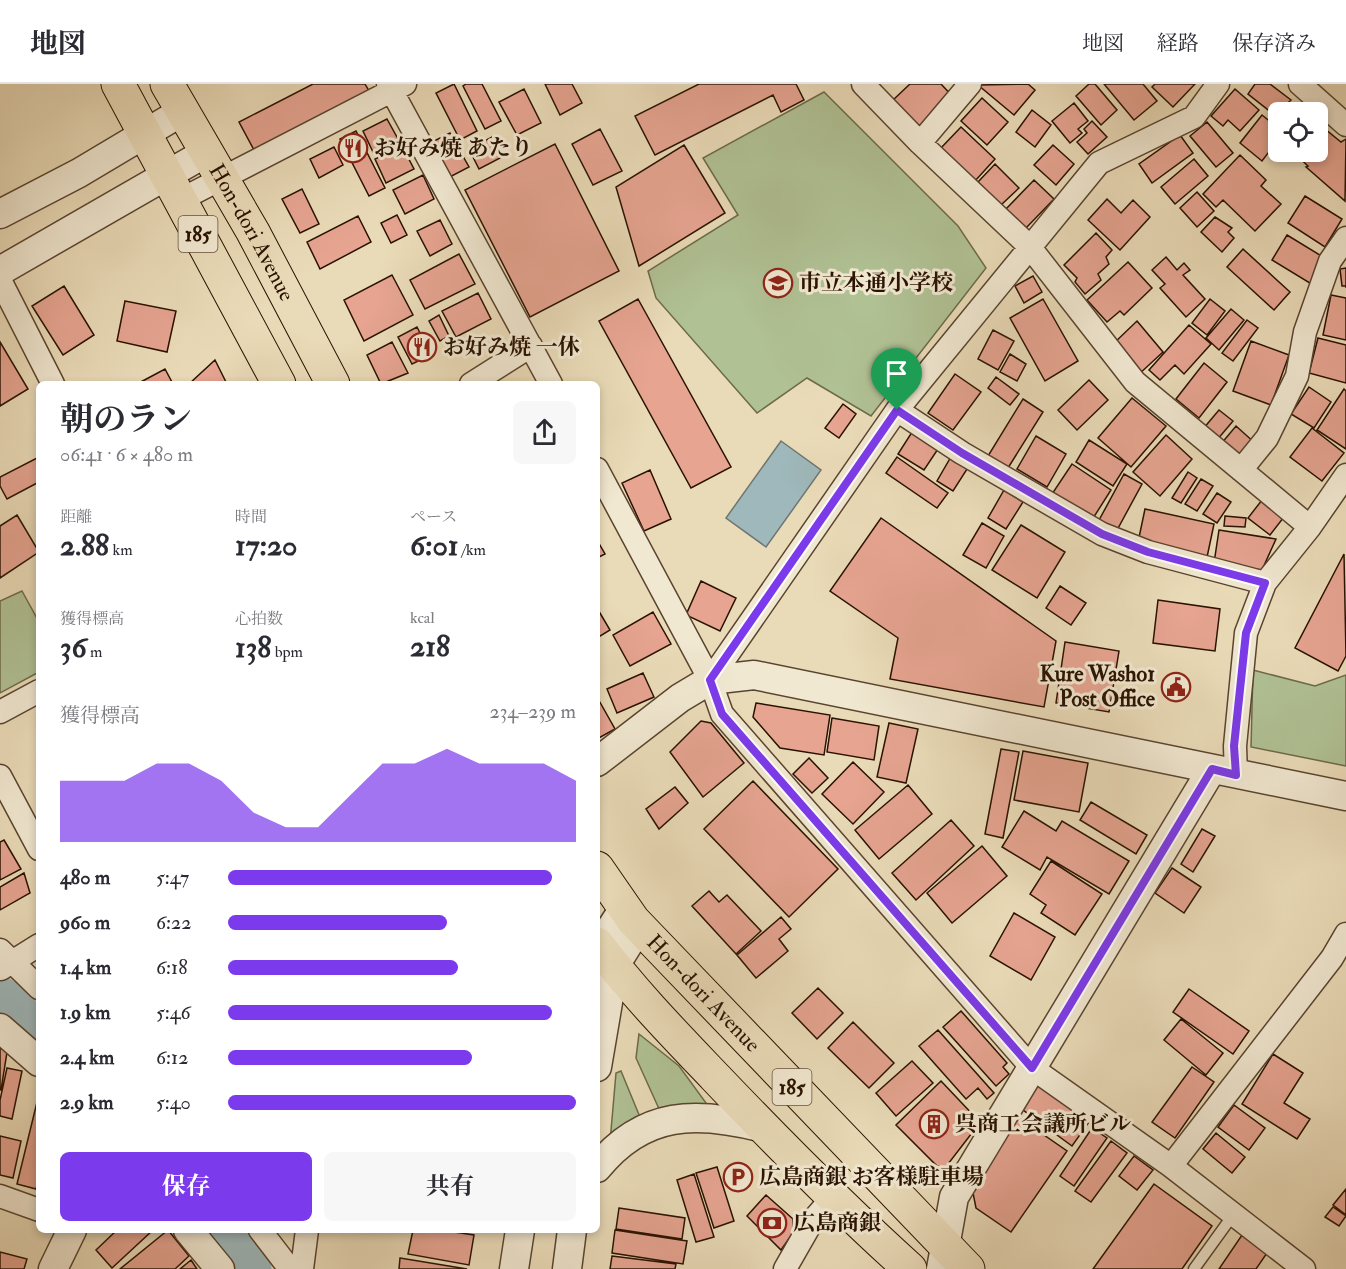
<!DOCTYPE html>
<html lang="ja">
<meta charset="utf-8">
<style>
body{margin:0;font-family:"IM FELL Double Pica","Noto Serif JP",serif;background:#f7f7f7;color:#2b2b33;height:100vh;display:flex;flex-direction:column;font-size:22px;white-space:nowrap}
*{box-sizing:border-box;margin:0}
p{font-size:20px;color:#7c7c81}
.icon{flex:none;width:33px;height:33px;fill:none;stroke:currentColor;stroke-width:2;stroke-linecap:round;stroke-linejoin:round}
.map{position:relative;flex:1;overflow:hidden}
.drawer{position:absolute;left:36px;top:297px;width:564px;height:852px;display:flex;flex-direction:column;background:#fff;border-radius:9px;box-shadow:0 3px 9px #0003}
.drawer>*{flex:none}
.fabs{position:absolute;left:1268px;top:18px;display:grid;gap:12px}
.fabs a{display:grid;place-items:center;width:60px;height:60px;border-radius:9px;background:#fff;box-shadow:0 3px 9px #0003;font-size:30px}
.pin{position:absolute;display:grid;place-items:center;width:51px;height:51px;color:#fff;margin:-62px -26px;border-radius:50% 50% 50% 0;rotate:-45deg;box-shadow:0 0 6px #0007}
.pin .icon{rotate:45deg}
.round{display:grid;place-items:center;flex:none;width:63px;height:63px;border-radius:9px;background:#f7f7f7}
.summary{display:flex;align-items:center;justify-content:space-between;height:102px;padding:0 24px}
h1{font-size:33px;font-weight:700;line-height:45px}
.stats{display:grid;grid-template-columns:repeat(3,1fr);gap:9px;height:102px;padding:6px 24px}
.stats div{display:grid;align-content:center}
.stats b{font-size:30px;font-weight:700}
.stats small{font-size:16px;font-weight:400}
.stats p{font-size:16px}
.chart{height:168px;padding:12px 24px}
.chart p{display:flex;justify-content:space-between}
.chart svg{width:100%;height:108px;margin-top:6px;fill:#7c3aed;opacity:.7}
.cta{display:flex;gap:12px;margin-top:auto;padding:12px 24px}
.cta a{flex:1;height:69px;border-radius:9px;background:#7c3aed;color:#fff;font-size:24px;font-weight:700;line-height:69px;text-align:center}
.cta a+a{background:#f7f7f7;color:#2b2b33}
ul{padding:0 24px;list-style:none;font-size:20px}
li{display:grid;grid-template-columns:96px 72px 1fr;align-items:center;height:45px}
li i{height:15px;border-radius:8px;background:#7c3aed}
header{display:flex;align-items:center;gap:36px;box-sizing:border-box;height:84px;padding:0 30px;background:#fff;border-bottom:2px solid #e1e1e2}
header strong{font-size:28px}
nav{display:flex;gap:33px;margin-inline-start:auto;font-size:21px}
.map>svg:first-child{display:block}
.green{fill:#b0c194;stroke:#6c6a4a;stroke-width:1.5}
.water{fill:#9eb8bb;stroke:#6f7671;stroke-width:1.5}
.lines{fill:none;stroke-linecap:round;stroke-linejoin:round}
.river{stroke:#9eb8bb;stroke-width:45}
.building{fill:#e6a491;stroke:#291201;stroke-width:1.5}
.service-casing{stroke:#59442f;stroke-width:13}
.minor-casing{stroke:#59442f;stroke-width:25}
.tertiary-casing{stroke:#59442f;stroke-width:31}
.trunk-casing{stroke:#291201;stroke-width:35}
.service{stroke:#f1e8d1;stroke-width:10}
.minor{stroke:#f1e8d1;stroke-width:22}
.tertiary{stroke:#f1e8d1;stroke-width:28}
.trunk{stroke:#eadbb8;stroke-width:33}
.route-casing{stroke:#fff;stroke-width:12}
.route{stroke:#7c3aed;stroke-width:8}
.labels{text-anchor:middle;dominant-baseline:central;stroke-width:6;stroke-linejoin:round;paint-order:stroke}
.shield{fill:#f1e8d1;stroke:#65523f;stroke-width:1.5}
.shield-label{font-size:21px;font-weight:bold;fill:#291201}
.poi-label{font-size:22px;font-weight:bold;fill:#291201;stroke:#f1e8d1;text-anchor:start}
.street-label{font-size:22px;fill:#291201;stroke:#f1e8d1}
</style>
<header>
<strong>地図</strong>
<nav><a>地図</a><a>経路</a><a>保存済み</a></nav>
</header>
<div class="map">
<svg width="1346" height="1185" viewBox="0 0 1346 1185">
<rect width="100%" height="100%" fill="#eadbb8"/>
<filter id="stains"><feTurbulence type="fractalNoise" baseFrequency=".00333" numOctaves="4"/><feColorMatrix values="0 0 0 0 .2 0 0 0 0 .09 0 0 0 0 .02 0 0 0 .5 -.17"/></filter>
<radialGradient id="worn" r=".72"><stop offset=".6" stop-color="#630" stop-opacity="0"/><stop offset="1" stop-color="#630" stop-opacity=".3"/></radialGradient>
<path class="green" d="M824 8 958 142 986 184 871 332 807 294 757 329 656 214 648 187 738 131 703 74Z
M22 507 39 538V588L0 609V517Z
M1253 586 1315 602 1346 591V682L1251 663Z
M639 950 679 982 709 1023 660 1027 636 974Z
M621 987 642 1038 610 1058 616 989Z"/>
<path class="water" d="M781 357 821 386 766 463 726 434Z"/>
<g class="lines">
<path class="river" d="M0 915 39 950
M215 1146 249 1185"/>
</g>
<path class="building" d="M313 0H365L369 7 254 66 239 38Z
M454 0 477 47 460 56 436 9Z
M466 0H482L501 37 485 45 463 2Z
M545 0H572L582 19 560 31Z
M699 0H796L804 16 781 28 773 11 655 71 635 32Z
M910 0H941L955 15 922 48 892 17Z
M1028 0 1035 6 1014 31 978 1Z
M1089 0H1095L1117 26 1101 41 1076 12Z
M1104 0H1143L1157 17 1134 36Z
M1155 0H1195L1173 23 1152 3Z
M1255 0H1270L1291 16 1278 28 1277 33 1248 10Z
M524 5 541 39 517 51 499 18Z
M1235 5 1259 26 1240 47 1228 36 1223 42 1211 32Z
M982 14 1008 38 987 61 961 37Z
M1074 19 1088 37 1078 45 1082 49 1070 59 1052 37Z
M1032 26 1051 41 1035 63 1016 48Z
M1317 30 1322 33 1319 40 1341 58 1346 55 1345 117 1306 83 1308 82 1293 68H1317Z
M1262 31 1278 44V56L1262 77 1240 59Z
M387 35 398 55 373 68 363 47Z
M1092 37 1107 53 1088 70 1077 58 1087 49 1084 45Z
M1207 38 1233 69 1216 83 1190 52Z
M961 43 995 75 975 97 940 65Z
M600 45 622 87 593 101 572 60Z
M356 47 385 104 369 112 340 55Z
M450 49 469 83 446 95 428 60Z
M1180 51 1193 69 1152 99 1139 80Z
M494 52 504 72 479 85 469 65Z
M555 60 619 187 530 233 465 106Z
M684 61 725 129 639 182 616 103Z
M1053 61 1074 80 1056 101 1034 81Z
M402 62 414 85 386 99 375 75Z
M334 63 343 81 319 94 310 75Z
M1240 71 1266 96 1261 102 1281 120 1255 147 1223 116 1216 123 1203 110Z
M1194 75 1208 92 1175 120 1161 103Z
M995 80 1019 104 1001 121 978 98Z
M423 91 434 115 405 130 393 106Z
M1034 96 1054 115 1026 144 1006 125Z
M302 105 319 140 300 149 282 115Z
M1197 108 1214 127 1197 143 1180 124Z
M1305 112 1342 135 1325 163 1288 139Z
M1107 115 1121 129 1133 116 1150 133 1120 166 1088 136Z
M397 131 407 151 391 159 381 139Z
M358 132 371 158 320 185 307 158Z
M1215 133 1232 144 1228 148 1234 154 1222 168 1201 148Z
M440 136 452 160 430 172 417 147Z
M1096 149 1112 166 1106 173 1109 180 1098 190 1101 196 1085 210 1075 198 1077 194 1064 181Z
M1287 151 1328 176 1313 201 1272 176Z
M1243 165 1290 208 1274 226 1227 183Z
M459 170 475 200 425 225 410 196Z
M1166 173 1177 186 1184 179 1190 186 1183 191 1205 215 1186 233 1160 204 1165 200 1152 186Z
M1128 178 1152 204 1124 231 1120 227 1107 238 1087 216Z
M1346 184V204V202H1342L1340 185Z
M392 191 413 231 364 257 344 216Z
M1033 192 1042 208 1024 219 1015 202Z
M64 202 94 251 63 271 32 222Z
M478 209 491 235 456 253 442 227Z
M1331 211 1346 214V256L1323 251Z
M638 215 731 383 691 404 599 237Z
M1043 215 1078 277 1045 297 1010 234Z
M1210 215 1225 227 1207 251 1192 239Z
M125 217 176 227 167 268 117 257Z
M1231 225 1244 236 1219 266 1206 254Z
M439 231 449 252 440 257 429 237Z
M1247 236 1258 244 1233 277 1222 269Z
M1137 237 1163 268 1137 292 1112 261Z
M1189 241 1211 260 1184 290 1175 281 1160 296 1149 286Z
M417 243 431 271 412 280 398 253Z
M993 246 1014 257 998 286 978 275Z
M1318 254 1346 261V299L1309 289Z
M1251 257 1289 271 1271 321 1233 307Z
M0 258 28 305 0 322Z
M392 258 408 289 381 300 367 271Z
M1010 270 1026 280 1017 297 1000 288Z
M215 276 227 300H189Z
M1204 279 1227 298 1199 334 1176 315Z
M165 285 173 300H137Z
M955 290 981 308 953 346 928 329Z
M996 293 1019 310 1010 321 988 304Z
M1089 296 1108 316 1077 346 1058 326Z
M1309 303 1331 318 1314 344 1291 330Z
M1344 305 1346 307V365L1317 346Z
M1132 314 1166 342 1131 383 1098 354Z
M1023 315 1043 328 1008 384 988 372Z
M843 320 856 330 839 354 825 344Z
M1219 326 1233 337 1217 356 1203 345Z
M1236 342 1256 360 1240 377 1221 360Z
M1312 344 1344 369 1322 397 1290 373Z
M914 345 940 362 924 386 898 370Z
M1166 351 1192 375 1160 412 1133 388Z
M1036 352 1066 370 1047 403 1017 385Z
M1089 356 1127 380 1113 402 1076 378Z
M952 371 969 382 953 407 937 397Z
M39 373V398L7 415 0 402V393Z
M897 373 948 409 937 424 886 389Z
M1072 380 1111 406 1090 439 1050 413Z
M650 386 671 435 644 447 622 399Z
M1188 388 1197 394 1181 419 1172 414Z
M1124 390 1142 400 1116 448 1098 438Z
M1201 395 1213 402 1197 427 1185 420Z
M1004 406 1023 418 1006 445 988 434Z
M1217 409 1231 418 1217 439 1203 430Z
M1262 416 1284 433 1270 451 1248 434Z
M1145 425 1214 440 1206 478 1137 463Z
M17 431 39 468 0 494V442Z
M1225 432 1246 434 1245 443 1224 442Z
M881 434 1056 557 1044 623 890 595 898 554 830 507Z
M982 439 1004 452 986 484 963 471Z
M1021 441 1065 468 1037 514 992 486Z
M1219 446 1276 455 1262 486 1214 479Z
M597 456 605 470 597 474Z
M1344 470 1346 572 1338 587 1295 564Z
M701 497 736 514 720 547 686 531Z
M1060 502 1086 519 1071 541 1046 524Z
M1158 516 1220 525 1215 567 1153 559Z
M597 524 610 546 597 554Z
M653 528 671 560 630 582 613 551Z
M1065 558 1119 567 1109 628 1056 619Z
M643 589 654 613 617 629 607 605Z
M597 613 615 645 597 655Z
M756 619 830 631 824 671 780 664 753 633Z
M832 634 879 642 874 676 827 668Z
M701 637 711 639 744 679 703 713 670 668Z
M889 639 918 645 906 699 877 693Z
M1001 665 1019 668 1003 754 985 750Z
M1023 667 1088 679 1079 728 1014 716Z
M809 674 828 694 812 709 793 690Z
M853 678 884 708 853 740 822 710Z
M753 697 838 785 789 833 704 745Z
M908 701 932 730 879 775 855 746Z
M675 703 688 719 659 745 646 725Z
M1091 718 1147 751 1136 770 1080 736Z
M1024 727 1056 747 1062 737 1129 777 1109 810 1047 773 1040 786 1002 763Z
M951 736 974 762 916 816 892 789Z
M1202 745 1215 752 1193 788 1181 780Z
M4 756 21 785 0 796V758Z
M982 762 1007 792 952 839 927 809Z
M1051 777 1102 810 1075 851 1041 829 1046 821 1030 810Z
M1172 784 1201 803 1184 829 1155 809Z
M24 789 30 809 0 826V803Z
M709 807 719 818 727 811 761 847 736 870 692 822Z
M1014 829 1055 853 1031 896 990 872Z
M781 833 791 845 779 855 788 867 756 894 737 871Z
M818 904 843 929 817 955 792 929Z
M1189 905 1249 947 1233 970 1173 928Z
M961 927 1007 979 1003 983 1009 990 996 1002 943 943Z
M1181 935 1223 969 1206 991 1164 956Z
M853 938 894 979 869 1004 828 964Z
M938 946 994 1009 987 1015 978 1004 966 1015 919 962Z
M0 963 7 968 1 1006H0Z
M1273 970 1303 989 1284 1019 1310 1035 1297 1055 1242 1020Z
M912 977 933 999 896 1032 876 1009Z
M1192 983 1214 998 1175 1054 1152 1038Z
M7 984 22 987 12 1035 0 1032V1016Z
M941 997 976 1034 970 1040 975 1045 945 1084 937 1082 896 1041Z
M1036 1000 1089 1038 1072 1062 1019 1023Z
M39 1010V1094L36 1105 17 1100Z
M1234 1021 1265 1044 1249 1066 1218 1043Z
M1018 1033 1067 1067 1011 1148 976 1124 972 1104Z
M1092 1044 1107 1054 1074 1102 1060 1092Z
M1216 1049 1245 1073 1232 1089 1203 1065Z
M0 1052 21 1057 13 1094 0 1091Z
M1111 1057 1127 1069 1091 1118 1075 1107Z
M1134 1072 1153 1086 1137 1106 1119 1092Z
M717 1083 734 1137 714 1144 696 1089Z
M694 1090 714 1153 696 1158 677 1096Z
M1154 1100 1212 1142 1182 1185H1093Z
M1346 1105V1131L1333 1121Z
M766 1111 793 1135V1149L781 1166 747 1132Z
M1333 1123 1346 1132 1339 1142 1325 1133Z
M619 1124 685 1134 682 1155 616 1145Z
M117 1146H153L112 1184 96 1166Z
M168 1146 189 1172 175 1185H120Z
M413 1146H441L474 1151 469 1181 408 1170Z
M615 1146 687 1157 683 1180 612 1169Z
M1242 1151 1267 1169 1256 1185H1219Z
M0 1168 27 1175 24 1185H0Z
M612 1172 676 1180 675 1185H610Z
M400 1174 467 1185H399Z
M191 1176 197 1185H180Z"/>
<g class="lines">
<g class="service-casing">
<path id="service" d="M1194 1185 1233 1131"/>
</g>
<g class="minor-casing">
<path id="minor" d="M388 0 551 300
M863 0 920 59 1029 162 1135 298 1310 443
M1300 0 1346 41
M920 59 970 0
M180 116 405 0
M0 196 53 300
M471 300 531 262
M897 326 962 369 1102 450 1148 468 1265 499
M597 385 710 596 722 630 1032 984 1171 1082 1304 1185
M1241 386 1267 354 1297 292 1305 248 1330 177 1346 154
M710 596 897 326 1099 79 1194 33 1218 0
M0 628 39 607
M1236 691 1235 662 1246 549 1265 499 1310 443 1346 391
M0 692 39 765
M0 866 39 904
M1 885 39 861
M1171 1082 1332 874 1346 850
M0 1112 39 1126
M260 1146 290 1185
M302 1185 307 1146
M785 1185 813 1136 833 1113"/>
</g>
<g class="tertiary-casing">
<path id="tertiary" d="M0 130 79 89 183 27
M0 187 207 68
M597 678 680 614 710 596 754 591 1346 712
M597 866 624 824
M0 944 39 978
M597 983 614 883 639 843
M597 1084C644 1026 697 1027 764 1044
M188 1146 220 1185
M53 1185 72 1146
M514 1185 520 1146
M567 1185 572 1146
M941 1185 954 1113 1212 685"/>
</g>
<g class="trunk-casing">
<g id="trunk">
<path d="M118 0 279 300"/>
<path id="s1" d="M167 0 253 148 333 300"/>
<path id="s2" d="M597 784 633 836 968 1185"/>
<path d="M597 860C633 908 674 950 715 993 778 1059 842 1124 910 1185"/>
</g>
</g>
<use href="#service" class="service"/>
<use href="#minor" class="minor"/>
<use href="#tertiary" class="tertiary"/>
<use href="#trunk" class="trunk"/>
</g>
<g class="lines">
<g class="route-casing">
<path id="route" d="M897 326 962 369 1102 450 1148 468 1265 499 1246 549 1234 662 1236 691 1212 685 1032 984 722 630 710 596Z"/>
</g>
<use href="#route" class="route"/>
</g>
<defs>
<g id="restaurant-ring" transform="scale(1.5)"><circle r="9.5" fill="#f1e8d1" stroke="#8f2418" stroke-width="1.5"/><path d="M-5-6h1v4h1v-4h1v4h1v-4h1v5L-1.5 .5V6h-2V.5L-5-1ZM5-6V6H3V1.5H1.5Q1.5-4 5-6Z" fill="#8f2418"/></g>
<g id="school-ring" transform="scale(1.5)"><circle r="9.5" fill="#f1e8d1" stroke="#8f2418" stroke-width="1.5"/><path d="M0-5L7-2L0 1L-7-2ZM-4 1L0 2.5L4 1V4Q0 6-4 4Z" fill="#8f2418"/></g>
<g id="civic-ring" transform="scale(1.5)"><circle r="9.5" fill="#f1e8d1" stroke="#8f2418" stroke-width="1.5"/><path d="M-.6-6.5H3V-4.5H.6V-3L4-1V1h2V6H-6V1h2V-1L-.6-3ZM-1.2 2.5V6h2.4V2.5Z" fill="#8f2418"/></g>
<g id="building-ring" transform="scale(1.5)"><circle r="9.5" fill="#f1e8d1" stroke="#8f2418" stroke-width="1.5"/><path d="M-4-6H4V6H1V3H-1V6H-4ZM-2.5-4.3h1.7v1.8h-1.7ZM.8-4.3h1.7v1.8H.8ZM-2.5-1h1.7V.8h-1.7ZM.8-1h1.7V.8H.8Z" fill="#8f2418"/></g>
<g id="parking-ring" transform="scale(1.5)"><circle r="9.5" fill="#f1e8d1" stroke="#8f2418" stroke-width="1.5"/><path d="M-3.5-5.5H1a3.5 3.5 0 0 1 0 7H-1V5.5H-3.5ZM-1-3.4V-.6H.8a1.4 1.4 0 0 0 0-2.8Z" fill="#8f2418"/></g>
<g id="bank-ring" transform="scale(1.5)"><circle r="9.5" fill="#f1e8d1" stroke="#8f2418" stroke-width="1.5"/><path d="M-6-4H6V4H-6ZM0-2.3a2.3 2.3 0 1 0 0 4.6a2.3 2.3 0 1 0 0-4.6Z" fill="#8f2418"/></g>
</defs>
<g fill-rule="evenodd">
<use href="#restaurant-ring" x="353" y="64"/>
<use href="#school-ring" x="778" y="199"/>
<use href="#restaurant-ring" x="422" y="263"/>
<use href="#civic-ring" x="1176" y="603"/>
<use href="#building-ring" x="934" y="1040"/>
<use href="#parking-ring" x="738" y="1093"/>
<use href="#bank-ring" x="772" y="1139"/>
</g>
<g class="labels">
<g class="shield">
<rect x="178.5" y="132" width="39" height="36" rx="4.5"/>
<rect x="772.5" y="985" width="39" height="36" rx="4.5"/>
</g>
<g class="shield-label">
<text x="198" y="150">185</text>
<text x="792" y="1003">185</text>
</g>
<g class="poi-label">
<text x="374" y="64">お好み焼 あたり</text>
<text x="799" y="199">市立本通小学校</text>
<text x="443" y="263">お好み焼 一休</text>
<text x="1155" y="590" text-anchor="end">Kure Washo1<tspan x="1155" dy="25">Post Office</tspan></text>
<text x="955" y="1040">呉商工会議所ビル</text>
<text x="759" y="1093">広島商銀 お客様駐車場</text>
<text x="793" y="1139">広島商銀</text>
</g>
<g class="street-label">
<text stroke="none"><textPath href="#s1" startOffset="171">Hon-dori Avenue</textPath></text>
<text stroke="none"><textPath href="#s2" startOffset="165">Hon-dori Avenue</textPath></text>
</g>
</g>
<rect width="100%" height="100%" filter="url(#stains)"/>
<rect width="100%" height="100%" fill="url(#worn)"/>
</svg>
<div class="fabs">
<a><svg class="icon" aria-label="locate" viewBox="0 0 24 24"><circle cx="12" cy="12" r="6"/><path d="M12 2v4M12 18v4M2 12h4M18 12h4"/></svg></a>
</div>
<div class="pin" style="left:897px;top:326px;background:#1e9e55"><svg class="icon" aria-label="arrive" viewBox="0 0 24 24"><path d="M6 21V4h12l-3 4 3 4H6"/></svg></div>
<section class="drawer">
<div class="summary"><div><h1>朝のラン</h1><p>06:41 · 6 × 480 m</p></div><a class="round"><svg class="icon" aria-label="share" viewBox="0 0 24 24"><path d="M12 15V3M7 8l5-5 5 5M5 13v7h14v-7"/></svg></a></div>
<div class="stats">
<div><p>距離</p><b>2.88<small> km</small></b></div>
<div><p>時間</p><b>17:20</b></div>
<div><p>ペース</p><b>6:01<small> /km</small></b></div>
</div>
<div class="stats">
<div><p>獲得標高</p><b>36<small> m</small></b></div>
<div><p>心拍数</p><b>138<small> bpm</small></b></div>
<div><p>kcal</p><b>218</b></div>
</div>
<div class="chart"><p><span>獲得標高</span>234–239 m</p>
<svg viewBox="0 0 160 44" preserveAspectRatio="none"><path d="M0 44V19L10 19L20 19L30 12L40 12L50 19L60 32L70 38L80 38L90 25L100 12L110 12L120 6L130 12L140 12L150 12L160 19V44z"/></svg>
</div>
<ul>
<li><b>480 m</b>5:47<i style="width:93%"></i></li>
<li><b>960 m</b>6:22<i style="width:63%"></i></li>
<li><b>1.4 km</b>6:18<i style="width:66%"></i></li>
<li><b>1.9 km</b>5:46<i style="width:93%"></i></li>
<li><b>2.4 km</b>6:12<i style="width:70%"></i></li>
<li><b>2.9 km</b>5:40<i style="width:100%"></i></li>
</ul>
<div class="cta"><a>保存</a><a>共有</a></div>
</section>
</div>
